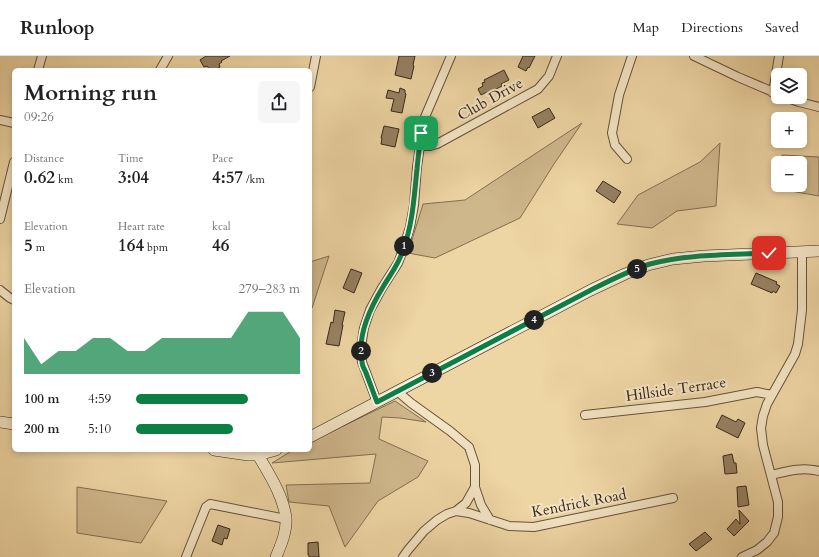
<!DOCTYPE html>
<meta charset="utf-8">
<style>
body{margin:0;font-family:Cardo,serif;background:#f6f6f6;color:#202124;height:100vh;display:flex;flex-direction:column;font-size:15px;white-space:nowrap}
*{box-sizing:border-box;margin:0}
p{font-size:13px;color:#757577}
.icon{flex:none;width:22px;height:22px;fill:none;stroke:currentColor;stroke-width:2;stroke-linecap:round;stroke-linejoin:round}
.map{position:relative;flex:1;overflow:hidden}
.drawer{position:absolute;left:12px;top:12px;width:300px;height:384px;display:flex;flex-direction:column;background:#fff;border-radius:6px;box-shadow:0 2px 6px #0003}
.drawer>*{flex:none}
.controls{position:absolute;left:771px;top:12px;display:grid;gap:8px}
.controls a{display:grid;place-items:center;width:36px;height:36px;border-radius:6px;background:#fff;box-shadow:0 2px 6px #0003;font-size:20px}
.pin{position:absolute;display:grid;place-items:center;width:34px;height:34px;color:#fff;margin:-17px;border-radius:8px;box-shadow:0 2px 6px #0006}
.km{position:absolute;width:20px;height:20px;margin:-10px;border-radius:50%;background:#222;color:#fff;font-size:11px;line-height:20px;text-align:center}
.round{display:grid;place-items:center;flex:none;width:42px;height:42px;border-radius:6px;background:#f6f6f6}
.headline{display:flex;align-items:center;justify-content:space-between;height:68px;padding:0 12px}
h1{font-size:22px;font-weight:800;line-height:30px}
.metrics{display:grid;grid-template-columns:repeat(3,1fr);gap:6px;height:68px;padding:4px 12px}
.metrics div{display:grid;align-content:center}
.metrics b{font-size:17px;font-weight:800}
.metrics small{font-size:11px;font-weight:400}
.metrics p{font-size:11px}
.chart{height:112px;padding:8px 12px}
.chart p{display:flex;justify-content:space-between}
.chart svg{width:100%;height:72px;margin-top:4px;fill:#0b8043;opacity:.7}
ul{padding:0 12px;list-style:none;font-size:13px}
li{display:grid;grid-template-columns:64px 48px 1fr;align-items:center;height:30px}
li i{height:10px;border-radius:5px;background:#0b8043}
header{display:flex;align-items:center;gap:24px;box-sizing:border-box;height:56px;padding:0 20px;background:#fff;border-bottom:1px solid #e0e0e0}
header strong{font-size:19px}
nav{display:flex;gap:22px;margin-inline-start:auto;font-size:14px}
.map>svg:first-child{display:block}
.green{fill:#cfb78c;stroke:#826f52}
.building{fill:#968161;stroke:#362719}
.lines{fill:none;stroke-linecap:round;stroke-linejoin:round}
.street-casing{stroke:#64523c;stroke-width:10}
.secondary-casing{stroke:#362719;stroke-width:12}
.street{stroke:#f4e4c4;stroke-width:8}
.secondary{stroke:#f4e4c4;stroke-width:11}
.route-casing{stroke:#fff;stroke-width:8}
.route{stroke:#0b8043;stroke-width:5}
.labels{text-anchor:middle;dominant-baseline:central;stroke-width:4;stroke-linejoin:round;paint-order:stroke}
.street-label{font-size:15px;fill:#362719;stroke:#f4e4c4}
</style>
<header>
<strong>Runloop</strong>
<nav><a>Map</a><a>Directions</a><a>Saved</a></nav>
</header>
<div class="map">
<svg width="819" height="501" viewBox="0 0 819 501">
<rect width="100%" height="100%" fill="#eed5a4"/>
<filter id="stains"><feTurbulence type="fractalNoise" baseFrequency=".005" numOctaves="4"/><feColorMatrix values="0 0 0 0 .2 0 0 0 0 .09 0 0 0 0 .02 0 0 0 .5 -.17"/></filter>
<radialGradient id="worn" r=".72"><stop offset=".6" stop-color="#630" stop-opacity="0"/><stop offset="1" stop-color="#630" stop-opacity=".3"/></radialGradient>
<path class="green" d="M582 67 554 108 520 162 435 202 408 197 423 148 465 144Z
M720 87 716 150 677 155 652 172 617 168 638 139 700 106Z
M782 99 819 101V140L774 132 778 116V129H800V107H780Z
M329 200 312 252H310V206Z
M395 345 426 366 400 362 382 361 379 383 428 405 418 421 378 445 345 491 329 450 289 446 286 429 370 427 376 398 272 407 293 394H310V386Z
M77 431 167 445 141 487 77 477Z"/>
<path class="building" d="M206 0H230L221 5 222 6 219 8 220 11 215 14H210L207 10 204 11 200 4Z
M399 0H415L413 9 414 10 411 23 395 19Z
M523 0H535L529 12 528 11 526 15 518 11Z
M504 14 509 24 501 28 502 30 488 37 487 36 481 39 478 33 483 30 482 27 485 26 484 24Z
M400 32 405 34V37L406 38 402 57 391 55 394 43 386 42 388 34 399 37Z
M549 52 555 62 538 72 532 61Z
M384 70 399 73 395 91 381 88 382 82H381Z
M603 125 621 136 614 147 596 135Z
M351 213 362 217 354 237 343 232Z
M756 217 777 226 776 228 780 230 776 237 773 235 772 237 751 228Z
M335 254 345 256 342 269H343L339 290 326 288 331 266 333 267Z
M722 359 736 366 738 363 745 367 738 382 716 371Z
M732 398 734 407H736L737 417 725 418 723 400Z
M746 430 749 449 738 451 737 431Z
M739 454 749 465 734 480 727 473 736 463 740 468Z
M218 469 230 473 227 483 224 482 222 489 212 485Z
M705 476 712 483 696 495 689 488Z
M318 486 319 501H309V499H308V487Z"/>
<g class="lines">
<g class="street-casing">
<path id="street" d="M694 0 738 21 778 38
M38 14 42 0
M160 14 168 0
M310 31 316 0
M773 37 779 0
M785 41 799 46 819 51
M0 64 14 67
M420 90H430L437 88 538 33 549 20 557 0
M627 103 615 89 612 77 619 39 632 0
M0 163 14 106
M0 234 10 242 14 244
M397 335 411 347 450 375 469 391 475 409V431L466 447 456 455 447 458 437 464 424 475 408 494 403 501
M377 346 362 306 361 291 364 272 370 254 382 232 398 207 403 194 410 171 414 149 417 111 420 90 421 77 425 61 451 0
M585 359 705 346 757 336 772 339
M771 419C788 415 802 411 819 415
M475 431 481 449 490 464
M456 455 469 457 509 470 534 471 673 442
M186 501 206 451 210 448 286 463
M742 501 757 494 767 486 774 477 778 461V446L763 389 761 372 763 360 767 348 795 298 798 288 802 254V195"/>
</g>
<g class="secondary-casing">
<path id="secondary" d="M0 366 14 368
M310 381 591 234 625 218 648 209 673 203 704 200 819 195
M214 394 248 399H258L276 394
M258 399C269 418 283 439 286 462 287 475 281 489 276 501"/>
</g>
<use href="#street" class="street"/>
<use href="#secondary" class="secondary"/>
</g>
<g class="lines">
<g class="route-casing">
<path id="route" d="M421 77C420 89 418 101 417 113 414 141 413 167 403 194 399 208 390 219 383 231 370 252 357 281 362 306 362 310 365 314 366 317 370 327 373 336 377 346L591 234C609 225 630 214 650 208 688 198 729 199 769 197"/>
</g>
<use href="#route" class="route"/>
</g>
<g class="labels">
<g class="street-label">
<text transform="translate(490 43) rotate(-29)">Club Drive</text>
<text transform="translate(676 333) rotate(-8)">Hillside Terrace</text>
<text transform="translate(579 447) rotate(-11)">Kendrick Road</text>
</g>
</g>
<rect width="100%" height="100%" filter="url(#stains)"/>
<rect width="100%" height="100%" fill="url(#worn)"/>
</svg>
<div class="controls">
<a><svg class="icon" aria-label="layers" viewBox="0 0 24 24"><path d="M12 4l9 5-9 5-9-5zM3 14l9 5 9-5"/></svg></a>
<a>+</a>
<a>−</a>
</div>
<div class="pin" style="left:421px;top:77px;background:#1e9e55"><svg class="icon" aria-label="arrive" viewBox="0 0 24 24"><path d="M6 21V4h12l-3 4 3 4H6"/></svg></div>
<div class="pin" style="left:769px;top:197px;background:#d93025"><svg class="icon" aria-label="check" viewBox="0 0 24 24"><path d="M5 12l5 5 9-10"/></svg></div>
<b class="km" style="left:404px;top:190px">1</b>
<b class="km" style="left:361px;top:295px">2</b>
<b class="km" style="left:432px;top:317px">3</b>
<b class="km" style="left:534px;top:264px">4</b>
<b class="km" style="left:637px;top:213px">5</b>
<section class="drawer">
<div class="headline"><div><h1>Morning run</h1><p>09:26</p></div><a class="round"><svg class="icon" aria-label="share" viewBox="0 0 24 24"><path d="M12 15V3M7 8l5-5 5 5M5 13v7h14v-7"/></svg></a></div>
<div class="metrics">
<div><p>Distance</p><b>0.62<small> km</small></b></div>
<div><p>Time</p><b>3:04</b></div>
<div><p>Pace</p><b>4:57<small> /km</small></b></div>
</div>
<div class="metrics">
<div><p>Elevation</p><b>5<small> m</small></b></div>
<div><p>Heart rate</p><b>164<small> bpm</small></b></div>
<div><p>kcal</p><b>46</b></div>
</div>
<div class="chart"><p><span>Elevation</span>279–283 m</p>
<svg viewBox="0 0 160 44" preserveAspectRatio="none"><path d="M0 44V22L10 38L20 30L30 30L40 22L50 22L60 30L70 30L80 22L90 22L100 22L110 22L120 22L130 6L140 6L150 6L160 22V44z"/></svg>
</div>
<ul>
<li><b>100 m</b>4:59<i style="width:68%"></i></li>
<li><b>200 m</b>5:10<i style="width:59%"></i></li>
</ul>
</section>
</div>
